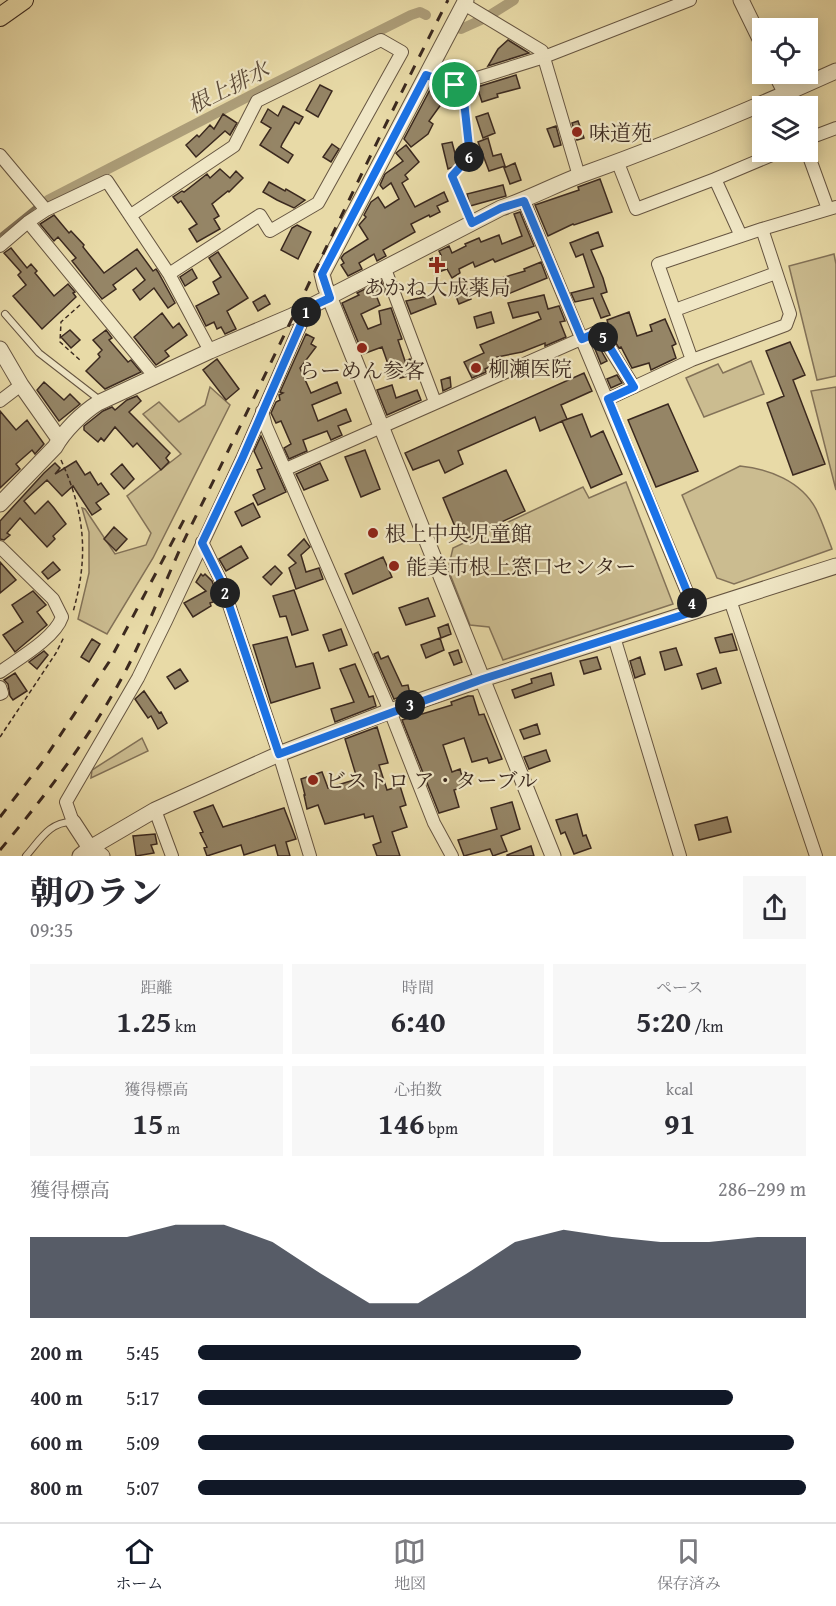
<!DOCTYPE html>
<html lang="ja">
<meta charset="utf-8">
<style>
body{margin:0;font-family:"Gentium Book Plus","Noto Serif JP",serif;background:#f7f7f7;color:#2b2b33;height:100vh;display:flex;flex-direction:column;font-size:22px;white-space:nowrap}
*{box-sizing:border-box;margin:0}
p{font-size:20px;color:#7c7c81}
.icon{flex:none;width:33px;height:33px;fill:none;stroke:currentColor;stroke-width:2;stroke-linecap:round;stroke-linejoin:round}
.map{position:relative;height:856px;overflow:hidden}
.side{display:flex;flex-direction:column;background:#fff;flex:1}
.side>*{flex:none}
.fabs{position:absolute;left:752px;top:18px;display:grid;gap:12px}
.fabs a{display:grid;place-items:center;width:66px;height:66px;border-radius:0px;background:#fff;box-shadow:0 3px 15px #0003;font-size:30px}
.pin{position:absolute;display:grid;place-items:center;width:51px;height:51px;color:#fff;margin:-26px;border:3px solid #fff;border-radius:50%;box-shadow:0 2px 6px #0007}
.km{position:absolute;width:30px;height:30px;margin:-15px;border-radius:50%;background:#222;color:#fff;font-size:16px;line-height:30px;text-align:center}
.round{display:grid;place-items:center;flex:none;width:63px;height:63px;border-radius:0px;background:#f7f7f7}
.summary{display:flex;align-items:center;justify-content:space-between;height:102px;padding:0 30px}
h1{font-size:33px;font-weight:800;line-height:45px}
.metrics{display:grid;grid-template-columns:repeat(3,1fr);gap:9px;height:102px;padding:6px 30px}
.metrics div{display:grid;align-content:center;border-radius:0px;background:#f7f7f7;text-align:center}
.metrics b{font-size:30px;font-weight:800}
.metrics small{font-size:16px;font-weight:400}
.metrics p{font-size:16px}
.chart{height:168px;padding:12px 30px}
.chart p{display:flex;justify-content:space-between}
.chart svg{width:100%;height:108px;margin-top:6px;fill:#111827;opacity:.7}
ul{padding:0 30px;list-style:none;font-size:20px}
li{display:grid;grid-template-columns:96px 72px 1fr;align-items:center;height:45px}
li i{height:15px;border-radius:8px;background:#111827}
.tab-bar{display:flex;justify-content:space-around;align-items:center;height:84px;border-top:2px solid #e1e1e2;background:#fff;font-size:16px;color:#7c7c81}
.tab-bar a{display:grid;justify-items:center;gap:3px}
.tab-bar .selected{color:#111827}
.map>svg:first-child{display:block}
.green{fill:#cbbc90;stroke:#837258;stroke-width:1.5}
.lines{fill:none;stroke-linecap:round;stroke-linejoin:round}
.stream{stroke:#7f6f55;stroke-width:3}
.canal{stroke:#ad9e79;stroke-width:10}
.building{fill:#958566;stroke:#3b291f;stroke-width:1.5}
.service-casing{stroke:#665541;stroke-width:8}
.minor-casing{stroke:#665541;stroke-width:14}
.tertiary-casing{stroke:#665541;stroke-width:17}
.primary-casing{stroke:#3b291f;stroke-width:20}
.path{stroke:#3b291f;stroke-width:1.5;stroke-dasharray:4.5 3;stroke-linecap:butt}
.service{stroke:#f0e7c6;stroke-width:6}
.minor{stroke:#f0e7c6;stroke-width:12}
.tertiary{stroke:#f0e7c6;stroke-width:15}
.primary{stroke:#e8daa7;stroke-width:18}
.rail{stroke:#3b291f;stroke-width:3;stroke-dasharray:10 10;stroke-linecap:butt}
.route-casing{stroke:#fff;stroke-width:12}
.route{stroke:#1a73e8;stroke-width:8}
.poi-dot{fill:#8f2418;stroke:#f0e7c6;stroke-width:2}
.labels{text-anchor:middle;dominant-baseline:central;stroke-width:4.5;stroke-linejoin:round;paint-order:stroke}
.poi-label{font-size:21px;fill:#3b291f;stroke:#f0e7c6;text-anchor:start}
.water-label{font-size:22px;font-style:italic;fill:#5d4c3a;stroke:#f0e7c6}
</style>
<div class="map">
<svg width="836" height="856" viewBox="0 0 836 856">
<rect width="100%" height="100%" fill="#e8daa7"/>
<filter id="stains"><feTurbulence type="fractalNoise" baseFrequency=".00333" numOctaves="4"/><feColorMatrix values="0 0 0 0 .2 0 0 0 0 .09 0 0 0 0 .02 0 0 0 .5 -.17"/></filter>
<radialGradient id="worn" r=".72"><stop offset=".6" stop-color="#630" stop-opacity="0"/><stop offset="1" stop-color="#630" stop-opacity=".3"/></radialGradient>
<path class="green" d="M834 254 836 264V376L817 380 789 266Z
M751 361 764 394 704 417 686 378 718 364 723 373Z
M210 387 230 405 153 558 107 634 78 619 89 573V532L82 508 85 509 115 554 146 545 151 533 127 496 181 454 143 414 159 402 179 422 205 405Z
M836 387V490L811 391Z
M740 466C769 469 801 481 816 509 822 521 827 536 832 549L734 584 717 578 682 495Z
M626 482 673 604 503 660 489 627 470 625 448 569 453 548 583 487 589 498Z
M142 738 148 751 91 778 92 770Z"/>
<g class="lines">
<path class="stream" d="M0 235 36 206"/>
<path class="canal" d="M490 15 514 0
M457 28 461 29 481 20
M48 200 261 90 411 15 420 12 426 15"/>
</g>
<path class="building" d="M508 40 529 53 488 66 498 49Z
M516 75 520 88 497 94 498 97 482 102 477 87Z
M320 85 332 91 318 117 306 110Z
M432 86 450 96 446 105 442 103 429 121 433 124 428 134 411 147 404 139Z
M283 106 303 117 299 124 295 122 282 144 281 147 293 155 288 163 260 145 271 128 261 122 268 109 278 116Z
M488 113 495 133 483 138 476 117Z
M223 114 237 123 230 135 225 131 196 157 186 145 197 135 199 137 210 125 214 129Z
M578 121 584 138 577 140 572 123Z
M556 126 561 145 554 147 547 129Z
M488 138 493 156 501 154 505 166 489 171 478 142Z
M452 142 458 165 448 169 442 144Z
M332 144 339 149 331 162 323 157Z
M406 145 419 162 405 175 408 179 402 183 415 207 444 192 448 201 437 206 440 212 430 217 429 215 411 224 415 232 383 250 386 256 377 261 374 254 359 263 362 269 348 276 341 265 344 263 341 258 344 254 368 239 359 225 366 217 364 215 371 202 378 197 385 208 399 199 391 183 383 189 380 185 385 174 403 161 396 153Z
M515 163 521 180 510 184 504 168Z
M220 169 230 178 236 171 243 178 229 192 228 191 212 204 219 216 214 219 220 229 197 242 189 229 197 224 181 201 178 203 173 197 182 191 184 192 207 174 210 178Z
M600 179 612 212 574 225 573 224 548 236 535 205 579 190 578 187Z
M269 182 285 191 286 189 305 200 294 208 277 200 263 192Z
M503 185 506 196 470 206 467 194Z
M520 212 534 246 495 262 493 259 475 267 473 262 459 269 460 273 452 278 447 269 436 273 430 259 441 255 439 251 449 246 452 253 466 246 465 244 479 238 481 242 499 235 502 244 522 236 514 214Z
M54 215 69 233 71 231 84 245 83 247 104 273 137 249 153 271 156 269 158 272 175 303 168 308 154 288 140 300 133 290 145 280 136 268 113 285 116 289 102 299 72 261 76 258 58 237 54 241 40 224Z
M297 225 311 232 298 259 281 250 292 228Z
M598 232 603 246 591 250 603 278 607 292 601 294 610 315 601 318 593 298 575 302 571 293 594 287 583 254 576 257 570 243Z
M11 248 27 268 31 264 37 271 35 273 54 296 68 284 75 292 73 293 76 297 42 329 13 296 26 285 18 275 21 272 4 253Z
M218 252 248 298 227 311 236 329 225 334 221 327 217 329 214 322 206 326 196 306 219 294 213 282 221 277 209 258Z
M541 262 547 278 503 296 498 279 525 271 524 269Z
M192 269 197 278 185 286 180 277Z
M381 281 385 292 376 295 380 305 361 314 368 329 381 324 379 311 391 308 402 339 398 340 405 361 410 359 416 374 400 378 395 361 388 364 382 347 363 354 342 303 359 295 357 293Z
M467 289 471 299 459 304 455 294Z
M265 295 270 304 258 311 253 302Z
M433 295 436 304 411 314 406 301Z
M544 295 548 309 559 306 565 321 560 322 566 337 545 346V343L522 352 497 357 500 362 485 369 486 372 472 378 464 362 484 353 480 345 541 319 538 312 513 318 508 303Z
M491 312 494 323 477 328 474 317Z
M629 312 637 336 652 331 650 325 665 319 676 344 672 346 676 358 651 370 649 363 632 368 621 347 619 348 612 337 607 320Z
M162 313 173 328 179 323 187 335 165 351 169 356 156 365 134 337Z
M70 330 80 340 71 348 61 337Z
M106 330 112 338 109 340 128 362 131 360 141 372 105 389 86 371 100 357 98 354 102 350 93 340Z
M306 334 314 338 311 344 316 347 300 368 311 393 337 382 341 393 312 405 318 421 346 409 351 421 338 426 342 435 331 440 327 431 303 440 307 451 289 459 284 448 291 444 281 421 276 423 271 413 276 402 280 400 279 395 283 393 280 392Z
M790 342 805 375 793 380 825 464 793 475 767 403 784 396 766 351Z
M597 343 607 361 601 364 593 344Z
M217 359 239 389 226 400 203 370Z
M584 373 592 391 561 405 567 419 540 431 535 417 458 451 463 464 445 473 439 460 413 470 405 453Z
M617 375 622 383 611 388 607 379Z
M450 377 451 387 443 391 441 380Z
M44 382 64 400 70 394 80 404 59 421 37 390Z
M392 385 396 398 417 390 421 400 387 415 377 390Z
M137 396 141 401 129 412 170 453 166 458 169 462 161 470 137 443 133 447 115 427 104 441 101 438 98 442 84 430V426L103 411 112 407 115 410 127 400Z
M668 404 698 471 656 487 628 420Z
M0 411 16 430 27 420 44 444 35 454 32 450 16 464 20 469 0 488Z
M582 414 591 437 603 431 622 474 591 488 562 421Z
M261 436 286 492 258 505 253 495 265 489 257 470 262 468 254 451Z
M365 450 380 489 361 497 345 457Z
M76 461 85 475 90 472 98 485 101 483 109 494 96 503 101 509 92 515 73 486 62 496 47 480 24 501 35 514 48 501 54 508 66 524 53 536 55 539 47 547 20 518 7 533 10 535 4 540 0 539V521L44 473 55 463 60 468 55 474Z
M320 463 328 480 304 490 296 474Z
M122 464 134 479 124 489 111 474Z
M506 470 525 511 461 541 443 498Z
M253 503 260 517 242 526 235 512Z
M114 527 127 539 116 551 104 539Z
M304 539 310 547 301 555 306 572 319 568 323 579 296 589 289 568 296 563 288 555Z
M241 546 248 558 226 571 219 559Z
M383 557 392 577 353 594 345 574Z
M0 562 16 580 0 593Z
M53 562 60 570 48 579 42 572Z
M275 566 282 573 271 585 263 577Z
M201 574 203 576 205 574 212 581 219 600 210 603 211 606 193 617 184 603 206 591 196 582Z
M294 590 308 630 292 635 286 616 280 617 273 596Z
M33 591 46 605 37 612 47 625 15 652 3 635 23 622 12 605Z
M428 598 435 616 406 625 399 608Z
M448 624 451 634 441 638 438 628Z
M341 629 347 645 329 651 323 635Z
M732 634 737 650 720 653 715 638Z
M287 637 296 667 313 663 320 688 271 703 253 645Z
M440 638 444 650 426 658 421 645Z
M92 639 100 644 89 662 81 657Z
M676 648 682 665 665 670 660 652Z
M458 650 462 662 454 665 449 653Z
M44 651 48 655 37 669 29 662Z
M378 652 381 659 388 656 402 686 408 685 410 694 394 699 374 654Z
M597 657 601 669 584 674 580 661Z
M640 657 645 674 635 678 630 661Z
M355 664 369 697 373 696 376 706 335 722 331 709 354 702 340 669Z
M716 668 721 683 702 689 697 674Z
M180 669 188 681 175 689 167 677Z
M15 673 27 691 13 700 10 696 8 684 4 680Z
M551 673 554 685 515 698 512 690 532 683 531 679Z
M144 691 159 713 161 712 167 723 158 729 151 716 148 718 135 699Z
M468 696H473L479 715 484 714 502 759 489 763 487 758 472 762 464 738 443 745 452 772 460 769 465 787 454 790 459 807 439 813 402 720 452 705 451 702Z
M537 724 540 734 524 739 520 730Z
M377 727 388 763 379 765 387 790 400 786 406 805 400 807 407 827 392 832 400 856H377L373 845 381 842 373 816 365 818 364 814 325 824 318 805 307 809 304 795H305L301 779 322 772 328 788 354 780 353 776 356 775 345 739Z
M546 750 550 761 529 769 524 757Z
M512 802 520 829 501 836 507 851 493 856 490 849 464 856 458 840 497 829 491 808Z
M213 805 223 827 284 808 296 839 286 842 290 856H278L275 845 244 855 241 845 207 856 204 848 207 847 200 833 203 832 194 812Z
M577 814 583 836 586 835 591 848 574 854 565 832 561 834 556 820Z
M727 817 731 832 699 840 695 825Z
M155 834 157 844 151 845 154 853 136 856 133 836Z
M531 846 534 856H507V855Z"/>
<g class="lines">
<g class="service-casing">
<path id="service" d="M5 314 39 353 101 401
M26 856C40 840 50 821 73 822"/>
</g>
<g class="minor-casing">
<path id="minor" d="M464 4 542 51 579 176
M426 75 455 85 544 57 690 0
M786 94 790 106
M807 139 836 128
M807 151 828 209
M0 155 46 210
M618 163 636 209 715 179 741 236
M715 179 779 152
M524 201 695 611
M131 215 234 146 257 101 381 40 402 52 318 203 270 231 260 215 169 274
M28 222 155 377
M0 246 28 222 46 210 107 181 169 274 210 351
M385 269 435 402
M675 310 776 273
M692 360 658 264 762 229
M608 399 692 360 786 325 790 314 762 229 836 207
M0 401 21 385
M262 411 266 426 390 711 434 823 452 856
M286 469 599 331 634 387
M202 542 221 581 279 754 310 856
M0 547 53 599 62 617C55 638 18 659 0 672
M730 600 816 856
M614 637 680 856
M0 687 2 693 0 694
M155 810 172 856
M73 822 66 802 138 678 166 621 242 459 308 308"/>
</g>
<g class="tertiary-casing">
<path id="tertiary" d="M466 0 322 274 325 286 553 856
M741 0 762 43
M776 74 786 94
M0 349 21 385 59 439
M0 504 55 447C64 431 82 413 98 403L210 351 292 316 501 208C529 199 554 185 581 175 668 144 752 109 836 71
M73 822 90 848 155 810 279 754 390 711 483 679 836 566
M80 856 90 848 102 856"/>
</g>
<g class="primary-casing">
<path id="primary" d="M0 17 24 0"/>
</g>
<path class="path" d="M464 96 470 156 452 176 467 209
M80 305 61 322 60 342 81 361
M61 460C85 513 89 556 73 612
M0 737 56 653 64 637"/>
<use href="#service" class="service"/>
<use href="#minor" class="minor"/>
<use href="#tertiary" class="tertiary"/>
<use href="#primary" class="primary"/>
<path class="rail" d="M0 817 41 764 109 662 187 514
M0 850C46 795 91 736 125 672 150 625 167 574 191 526 278 352 359 174 448 0"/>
</g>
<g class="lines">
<g class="route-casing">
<path id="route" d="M426 75 455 85 462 83 470 156 452 176 472 223 501 208 524 201 582 339 600 331 634 387 608 399 695 611 483 679 279 754 221 581 202 543 242 459 308 308 330 298 322 274Z"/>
</g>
<use href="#route" class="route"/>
</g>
<g class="poi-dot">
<circle cx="577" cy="132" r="6"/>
<path d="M434 256h6v6h6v6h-6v6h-6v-6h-6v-6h6z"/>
<circle cx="362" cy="348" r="6"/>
<circle cx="476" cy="368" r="6"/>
<circle cx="373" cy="533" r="6"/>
<circle cx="394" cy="566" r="6"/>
<circle cx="313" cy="780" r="6"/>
</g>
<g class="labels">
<g class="poi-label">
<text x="589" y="132">味道苑</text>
<text x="437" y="287" text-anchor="middle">あかね大成薬局</text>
<text x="488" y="368">柳瀬医院</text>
<text x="362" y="370" text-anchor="middle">らーめん参客</text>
<text x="385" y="533">根上中央児童館</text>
<text x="406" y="566">能美市根上窓口センター</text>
<text x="325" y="780">ビストロ ア・ターブル</text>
</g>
<g class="water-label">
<text transform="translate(228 87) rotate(-27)">根上排水</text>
</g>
</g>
<rect width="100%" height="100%" filter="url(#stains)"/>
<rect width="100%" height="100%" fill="url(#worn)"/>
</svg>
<div class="fabs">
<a><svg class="icon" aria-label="locate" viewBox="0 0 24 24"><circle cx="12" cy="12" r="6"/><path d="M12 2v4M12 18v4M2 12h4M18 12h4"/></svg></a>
<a><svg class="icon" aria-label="layers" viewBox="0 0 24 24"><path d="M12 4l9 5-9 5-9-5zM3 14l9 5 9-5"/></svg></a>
</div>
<div class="pin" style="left:455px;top:85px;background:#1e9e55"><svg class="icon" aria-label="arrive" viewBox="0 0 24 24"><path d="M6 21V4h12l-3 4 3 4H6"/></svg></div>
<b class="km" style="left:306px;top:312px">1</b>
<b class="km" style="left:225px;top:593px">2</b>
<b class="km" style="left:410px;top:705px">3</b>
<b class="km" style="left:692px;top:603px">4</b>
<b class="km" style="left:603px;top:337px">5</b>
<b class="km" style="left:469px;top:157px">6</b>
</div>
<section class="side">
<div class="summary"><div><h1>朝のラン</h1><p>09:35</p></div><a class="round"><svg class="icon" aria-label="share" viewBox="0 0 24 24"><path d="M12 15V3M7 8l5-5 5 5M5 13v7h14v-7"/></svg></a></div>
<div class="metrics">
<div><p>距離</p><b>1.25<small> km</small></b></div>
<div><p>時間</p><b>6:40</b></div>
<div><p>ペース</p><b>5:20<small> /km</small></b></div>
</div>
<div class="metrics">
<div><p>獲得標高</p><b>15<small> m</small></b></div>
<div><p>心拍数</p><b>146<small> bpm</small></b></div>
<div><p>kcal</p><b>91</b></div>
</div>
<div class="chart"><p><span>獲得標高</span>286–299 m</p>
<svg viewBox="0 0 160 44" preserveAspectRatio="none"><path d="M0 44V11L10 11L20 11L30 6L40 6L50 13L60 26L70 38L80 38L90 26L100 13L110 8L120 11L130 13L140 13L150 11L160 11V44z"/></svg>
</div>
<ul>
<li><b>200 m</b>5:45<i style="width:63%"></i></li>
<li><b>400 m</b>5:17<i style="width:88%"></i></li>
<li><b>600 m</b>5:09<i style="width:98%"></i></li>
<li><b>800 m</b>5:07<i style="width:100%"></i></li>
</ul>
</section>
<nav class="tab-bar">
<a class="selected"><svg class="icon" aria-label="home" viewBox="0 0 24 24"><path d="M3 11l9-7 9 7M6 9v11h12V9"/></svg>ホーム</a>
<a><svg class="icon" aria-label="map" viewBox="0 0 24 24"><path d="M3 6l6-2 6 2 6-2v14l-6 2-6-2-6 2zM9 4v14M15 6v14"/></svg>地図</a>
<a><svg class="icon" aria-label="saved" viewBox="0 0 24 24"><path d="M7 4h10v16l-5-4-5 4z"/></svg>保存済み</a>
</nav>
